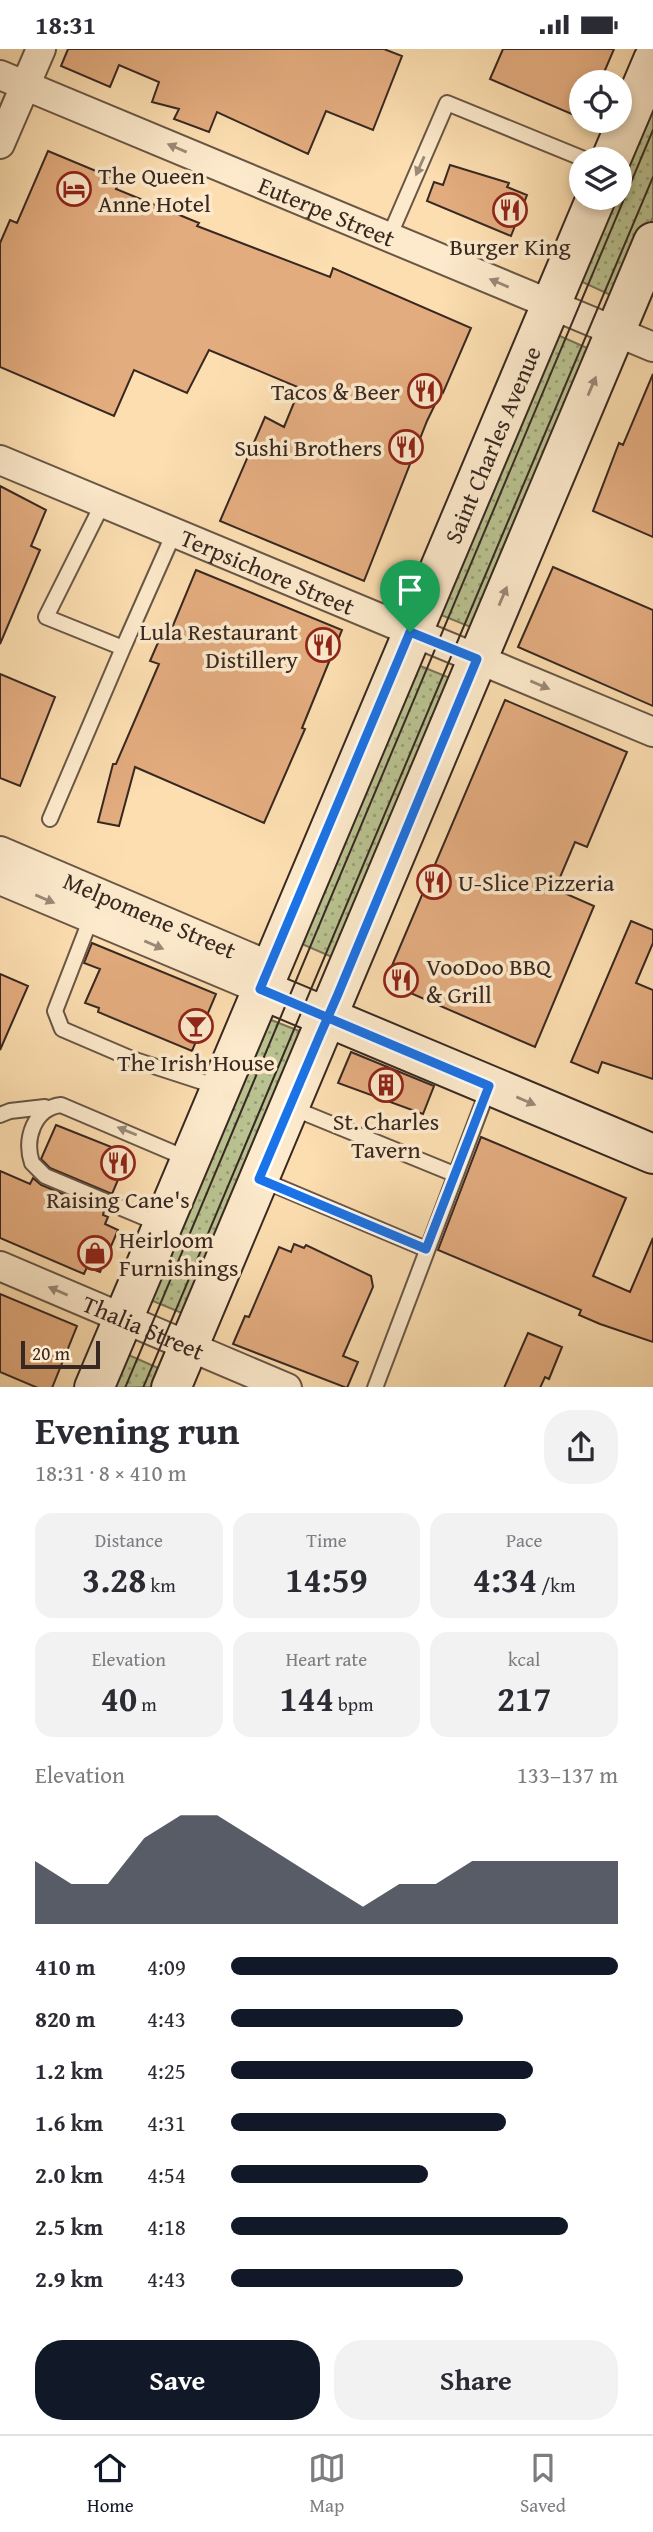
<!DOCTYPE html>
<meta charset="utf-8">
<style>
body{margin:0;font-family:"Gentium Book Plus",serif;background:#f2f2f3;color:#2b2b33;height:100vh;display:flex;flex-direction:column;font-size:26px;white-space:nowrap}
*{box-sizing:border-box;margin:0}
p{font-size:23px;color:#7c7c81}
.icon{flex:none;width:38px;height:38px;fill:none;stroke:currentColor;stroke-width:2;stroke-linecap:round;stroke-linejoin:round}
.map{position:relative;height:1338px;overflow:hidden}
.drawer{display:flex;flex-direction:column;background:#fff;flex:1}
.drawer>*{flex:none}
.fabs{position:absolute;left:569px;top:21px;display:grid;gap:14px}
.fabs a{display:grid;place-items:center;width:63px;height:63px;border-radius:50%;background:#fff;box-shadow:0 4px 10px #0003;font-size:35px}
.scale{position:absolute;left:21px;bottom:18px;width:79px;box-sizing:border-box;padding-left:7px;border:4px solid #382822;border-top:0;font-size:19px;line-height:24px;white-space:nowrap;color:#382822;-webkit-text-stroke:5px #fdeacc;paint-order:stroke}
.pin{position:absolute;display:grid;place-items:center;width:60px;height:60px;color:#fff;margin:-72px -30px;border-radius:50% 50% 50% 0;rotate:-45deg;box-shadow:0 0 7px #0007}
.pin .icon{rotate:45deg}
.round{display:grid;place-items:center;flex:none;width:74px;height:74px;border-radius:28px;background:#f2f2f3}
.headline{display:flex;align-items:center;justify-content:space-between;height:119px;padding:0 35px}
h1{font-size:38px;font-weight:700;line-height:52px}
.metrics{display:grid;grid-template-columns:repeat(3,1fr);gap:10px;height:119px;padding:7px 35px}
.metrics div{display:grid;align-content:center;border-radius:18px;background:#f2f2f3;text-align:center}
.metrics b{font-size:35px;font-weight:700}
.metrics small{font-size:19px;font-weight:400}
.metrics p{font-size:19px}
.chart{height:196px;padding:14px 35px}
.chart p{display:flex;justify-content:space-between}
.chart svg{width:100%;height:126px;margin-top:7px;fill:#111827;opacity:.7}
.action{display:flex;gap:14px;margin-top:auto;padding:14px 35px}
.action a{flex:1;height:80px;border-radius:28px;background:#111827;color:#fff;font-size:28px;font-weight:700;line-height:80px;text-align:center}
.action a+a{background:#f2f2f3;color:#2b2b33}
ul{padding:0 35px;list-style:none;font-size:23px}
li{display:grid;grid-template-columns:112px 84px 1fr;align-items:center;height:52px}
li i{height:18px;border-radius:9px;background:#111827}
.status{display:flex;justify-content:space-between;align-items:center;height:49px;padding:0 35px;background:#fff;direction:ltr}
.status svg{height:19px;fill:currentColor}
.tab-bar{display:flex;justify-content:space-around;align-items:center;height:98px;border-top:2px solid #e1e1e2;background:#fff;font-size:19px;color:#7c7c81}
.tab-bar a{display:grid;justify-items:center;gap:4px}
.tab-bar .current{color:#111827}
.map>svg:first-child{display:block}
.grass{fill:url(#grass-dots);stroke:#787559;stroke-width:2}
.building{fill:#e3ac7f;stroke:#382822;stroke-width:2}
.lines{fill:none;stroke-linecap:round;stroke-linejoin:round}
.lane-casing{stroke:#695646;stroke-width:18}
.street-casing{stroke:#695646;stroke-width:32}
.secondary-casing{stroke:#382822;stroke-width:42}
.lane{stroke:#fdeacc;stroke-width:14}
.street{stroke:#fdeacc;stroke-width:28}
.secondary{stroke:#fdeacc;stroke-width:38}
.tram{stroke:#382822;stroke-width:2}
.oneway{fill:#9a8977}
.route-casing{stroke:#fff;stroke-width:14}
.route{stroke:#1a73e8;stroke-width:9}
.labels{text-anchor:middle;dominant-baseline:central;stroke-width:7;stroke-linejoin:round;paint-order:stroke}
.poi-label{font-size:24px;fill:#382822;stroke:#fdeacc;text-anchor:start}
.street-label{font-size:24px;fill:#382822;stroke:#fdeacc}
</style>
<div class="status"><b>18:31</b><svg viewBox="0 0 49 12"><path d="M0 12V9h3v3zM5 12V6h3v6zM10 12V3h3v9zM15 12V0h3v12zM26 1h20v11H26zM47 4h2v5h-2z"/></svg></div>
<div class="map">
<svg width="653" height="1339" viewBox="0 0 653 1339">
<defs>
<pattern id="grass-dots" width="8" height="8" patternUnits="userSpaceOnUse" patternTransform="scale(1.75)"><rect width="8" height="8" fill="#b9c290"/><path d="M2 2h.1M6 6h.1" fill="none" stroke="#979e75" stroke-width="1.8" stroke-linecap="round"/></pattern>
</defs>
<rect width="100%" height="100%" fill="#fcdeb0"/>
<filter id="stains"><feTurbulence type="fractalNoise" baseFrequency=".00286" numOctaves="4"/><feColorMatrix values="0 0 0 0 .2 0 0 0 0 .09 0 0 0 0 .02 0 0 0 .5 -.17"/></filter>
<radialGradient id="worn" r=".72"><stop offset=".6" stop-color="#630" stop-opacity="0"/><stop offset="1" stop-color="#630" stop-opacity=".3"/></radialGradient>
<path class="grass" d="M653 52V168L619 250 578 231 612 149H620V132Z
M553 284 594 302 478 581 436 564Z
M413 614 455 631 341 912 295 892Z
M266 969 307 985 189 1267 148 1250Z
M124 1304 165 1322 158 1338 110 1339Z"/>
<path class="building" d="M68 0H384L402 7 373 81 326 62 308 105 217 63 209 83 174 70 179 60 152 53 159 33 119 16 110 38 61 17Z
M503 0H614L600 33H581V69L490 30Z
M48 102 120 132 116 140 199 174 197 177 330 228 333 219 471 279 443 344 441 343 427 372 364 532 220 472 265 368 284 378 300 339 209 301 187 344 134 321 114 367 0 318V194L10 171 17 174Z
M450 116 509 134 507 138 527 146 511 187 427 152 434 133 443 136Z
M653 325V488L593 462 619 394 623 396Z
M0 437 46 461 31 497 40 501 0 595Z
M553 518 653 561V657L518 598Z
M196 521 342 581 302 679 305 680 264 774 135 718 119 777 98 773 113 715H116L159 615 150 612 160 589 167 591Z
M0 625 55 648 20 737 0 729Z
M505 651 627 703 587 798 575 793 555 840 594 857 535 998 385 933Z
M631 872 653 881V894L636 934 653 941V1030L602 1013 598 1024 571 1013Z
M92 894 216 945 192 1002 98 963 99 959 85 954 100 920 84 914Z
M0 925 28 937 0 1001Z
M351 1003 434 1037 423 1065 338 1034Z
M56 1076 129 1105 112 1145 50 1119 41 1110Z
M481 1088 626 1149 593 1227 630 1243 653 1189V1293L600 1275 579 1266 581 1261 438 1201Z
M0 1122 30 1135 33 1129 41 1136 104 1162 103 1166 108 1168 105 1175 118 1181 100 1223 87 1218 84 1225 0 1189Z
M294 1195 304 1199 306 1196 371 1227 373 1238 343 1307 358 1313 347 1339 233 1295 245 1267 249 1268 279 1198 291 1203Z
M0 1245 77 1277 52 1339H38L0 1323Z
M528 1284 562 1298 549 1330 545 1328 540 1339H504Z"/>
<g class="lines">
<g class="lane-casing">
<path id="lane" d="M389 188 447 54 584 110
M103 454 46 568 123 599 174 484
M50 770 123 599
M91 869 55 962 62 980 132 1010 218 1038
M290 1058 454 1125
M0 1066 10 1062 45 1058
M260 1130 426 1200
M162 1176 45 1127 32 1114C24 1090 34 1059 61 1056L188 1110
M375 1339 489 1038"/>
</g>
<g class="street-casing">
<g id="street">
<path id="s1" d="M0 26 653 298"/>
<path d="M0 95 41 0"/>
<path id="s2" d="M0 411 653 683"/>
<path id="s3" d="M0 802 270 917"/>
<path d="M0 831 260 940"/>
<path id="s4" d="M0 1217 287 1339"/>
</g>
</g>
<g class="secondary-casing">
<g id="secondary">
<path d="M611 110 653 11"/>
<path d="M260 940 653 1105"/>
<path id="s5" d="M94 1339 596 149"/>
<path d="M171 1339 653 193"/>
</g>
</g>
<use href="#lane" class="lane"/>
<use href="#street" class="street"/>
<use href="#secondary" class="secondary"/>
<path class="tram" d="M125 1339 653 81
M143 1339 653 128"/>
</g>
<defs><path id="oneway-solid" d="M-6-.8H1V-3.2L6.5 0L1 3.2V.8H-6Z" transform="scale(1.75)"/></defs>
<g class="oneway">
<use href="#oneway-solid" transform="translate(177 99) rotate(-157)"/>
<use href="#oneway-solid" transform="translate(420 117) rotate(114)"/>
<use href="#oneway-solid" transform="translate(499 234) rotate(-157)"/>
<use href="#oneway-solid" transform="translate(592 337) rotate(-67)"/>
<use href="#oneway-solid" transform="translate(503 547) rotate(-67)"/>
<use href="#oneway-solid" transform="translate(540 636) rotate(23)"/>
<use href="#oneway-solid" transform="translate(45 850) rotate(23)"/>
<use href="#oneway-solid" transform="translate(154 896) rotate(23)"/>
<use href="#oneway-solid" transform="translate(526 1052) rotate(23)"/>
<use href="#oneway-solid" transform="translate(127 1082) rotate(-158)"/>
<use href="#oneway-solid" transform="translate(58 1242) rotate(-157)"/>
</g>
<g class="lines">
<g class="route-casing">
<path id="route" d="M410 583 477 610 338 945 320 986 259 1130 426 1200 489 1037C413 1005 336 972 260 940L410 583"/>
</g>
<use href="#route" class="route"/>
</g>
<defs>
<g id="hotel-ring" transform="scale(1.75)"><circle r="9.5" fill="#fdeacc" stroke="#8f2418" stroke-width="1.5"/><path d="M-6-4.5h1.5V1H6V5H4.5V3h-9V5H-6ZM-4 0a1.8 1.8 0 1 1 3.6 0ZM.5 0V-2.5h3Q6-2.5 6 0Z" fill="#8f2418"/></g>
<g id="restaurant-ring" transform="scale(1.75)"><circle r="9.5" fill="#fdeacc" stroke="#8f2418" stroke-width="1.5"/><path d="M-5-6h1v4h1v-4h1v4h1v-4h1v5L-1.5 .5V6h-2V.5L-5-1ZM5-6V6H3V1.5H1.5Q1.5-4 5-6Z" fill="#8f2418"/></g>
<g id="bar-ring" transform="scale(1.75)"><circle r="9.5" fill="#fdeacc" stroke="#8f2418" stroke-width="1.5"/><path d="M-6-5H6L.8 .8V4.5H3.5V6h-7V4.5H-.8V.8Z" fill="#8f2418"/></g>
<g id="building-ring" transform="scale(1.75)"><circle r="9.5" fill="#fdeacc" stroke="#8f2418" stroke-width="1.5"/><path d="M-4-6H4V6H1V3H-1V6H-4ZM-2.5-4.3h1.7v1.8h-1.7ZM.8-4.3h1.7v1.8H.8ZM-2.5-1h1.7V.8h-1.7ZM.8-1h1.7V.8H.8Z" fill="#8f2418"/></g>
<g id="shop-ring" transform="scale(1.75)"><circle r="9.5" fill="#fdeacc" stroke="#8f2418" stroke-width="1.5"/><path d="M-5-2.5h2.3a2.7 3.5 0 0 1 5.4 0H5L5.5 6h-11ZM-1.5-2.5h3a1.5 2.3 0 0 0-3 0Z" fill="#8f2418"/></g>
</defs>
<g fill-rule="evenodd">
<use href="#hotel-ring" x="74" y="140"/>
<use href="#restaurant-ring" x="510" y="161"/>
<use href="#restaurant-ring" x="425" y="342"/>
<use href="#restaurant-ring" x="406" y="398"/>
<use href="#restaurant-ring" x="323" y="596"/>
<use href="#restaurant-ring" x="434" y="833"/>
<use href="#restaurant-ring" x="401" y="931"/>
<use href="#bar-ring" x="196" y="977"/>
<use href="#building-ring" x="386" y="1036"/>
<use href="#restaurant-ring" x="118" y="1114"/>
<use href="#shop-ring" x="95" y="1204"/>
</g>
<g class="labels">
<g class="poi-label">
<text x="98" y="126">The Queen<tspan x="98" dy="28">Anne Hotel</tspan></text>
<text x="510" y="197" text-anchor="middle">Burger King</text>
<text x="400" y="342" text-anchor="end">Tacos &amp; Beer</text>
<text x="382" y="398" text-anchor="end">Sushi Brothers</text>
<text x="298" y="582" text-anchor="end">Lula Restaurant<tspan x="298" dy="28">Distillery</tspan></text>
<text x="458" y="833">U-Slice Pizzeria</text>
<text x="426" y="917">VooDoo BBQ<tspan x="426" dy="28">&amp; Grill</tspan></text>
<text x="196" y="1013" text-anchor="middle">The Irish House</text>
<text x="386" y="1072" text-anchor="middle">St. Charles<tspan x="386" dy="28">Tavern</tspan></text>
<text x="118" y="1150" text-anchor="middle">Raising Cane's</text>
<text x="119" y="1190">Heirloom<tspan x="119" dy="28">Furnishings</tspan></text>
</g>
<g class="street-label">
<text stroke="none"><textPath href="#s1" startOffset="354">Euterpe Street</textPath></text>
<text stroke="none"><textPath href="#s5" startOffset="1024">Saint Charles Avenue</textPath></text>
<text stroke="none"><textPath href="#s2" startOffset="290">Terpsichore Street</textPath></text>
<text stroke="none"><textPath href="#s3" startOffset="163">Melpomene Street</textPath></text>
<text stroke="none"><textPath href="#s4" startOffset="156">Thalia Street</textPath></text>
</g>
</g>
<rect width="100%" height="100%" filter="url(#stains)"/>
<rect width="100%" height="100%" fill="url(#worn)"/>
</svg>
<div class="fabs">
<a><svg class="icon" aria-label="locate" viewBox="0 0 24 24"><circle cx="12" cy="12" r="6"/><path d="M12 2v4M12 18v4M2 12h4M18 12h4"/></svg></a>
<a><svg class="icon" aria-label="layers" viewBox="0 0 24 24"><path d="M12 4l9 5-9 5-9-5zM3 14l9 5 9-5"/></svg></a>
</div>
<div class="scale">20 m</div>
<div class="pin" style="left:410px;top:583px;background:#1e9e55"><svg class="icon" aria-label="arrive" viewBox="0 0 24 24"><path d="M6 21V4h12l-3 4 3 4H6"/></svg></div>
</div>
<section class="drawer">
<div class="headline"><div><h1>Evening run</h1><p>18:31 · 8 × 410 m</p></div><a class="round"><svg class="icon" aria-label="share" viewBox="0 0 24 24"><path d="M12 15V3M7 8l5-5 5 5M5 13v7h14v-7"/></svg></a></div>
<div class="metrics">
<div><p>Distance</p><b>3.28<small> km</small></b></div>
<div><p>Time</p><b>14:59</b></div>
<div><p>Pace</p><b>4:34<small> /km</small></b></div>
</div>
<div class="metrics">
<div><p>Elevation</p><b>40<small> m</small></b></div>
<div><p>Heart rate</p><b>144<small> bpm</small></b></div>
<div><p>kcal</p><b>217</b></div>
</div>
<div class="chart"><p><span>Elevation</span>133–137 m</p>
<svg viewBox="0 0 160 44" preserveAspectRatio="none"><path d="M0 44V22L10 30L20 30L30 14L40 6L50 6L60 14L70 22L80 30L90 38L100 30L110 30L120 22L130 22L140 22L150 22L160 22V44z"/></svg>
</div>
<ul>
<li><b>410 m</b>4:09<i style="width:100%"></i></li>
<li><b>820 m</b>4:43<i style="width:60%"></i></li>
<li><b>1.2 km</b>4:25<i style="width:78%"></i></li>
<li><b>1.6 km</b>4:31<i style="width:71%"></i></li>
<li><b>2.0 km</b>4:54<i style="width:51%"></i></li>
<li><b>2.5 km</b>4:18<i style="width:87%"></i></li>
<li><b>2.9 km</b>4:43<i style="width:60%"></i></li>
</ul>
<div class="action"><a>Save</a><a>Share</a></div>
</section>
<nav class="tab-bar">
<a class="current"><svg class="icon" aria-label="home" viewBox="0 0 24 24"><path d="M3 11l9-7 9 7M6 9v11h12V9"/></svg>Home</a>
<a><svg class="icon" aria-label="map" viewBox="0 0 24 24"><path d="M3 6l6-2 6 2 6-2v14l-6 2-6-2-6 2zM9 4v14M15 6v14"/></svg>Map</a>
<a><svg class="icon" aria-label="saved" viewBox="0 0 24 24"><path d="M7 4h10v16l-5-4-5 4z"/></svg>Saved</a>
</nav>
